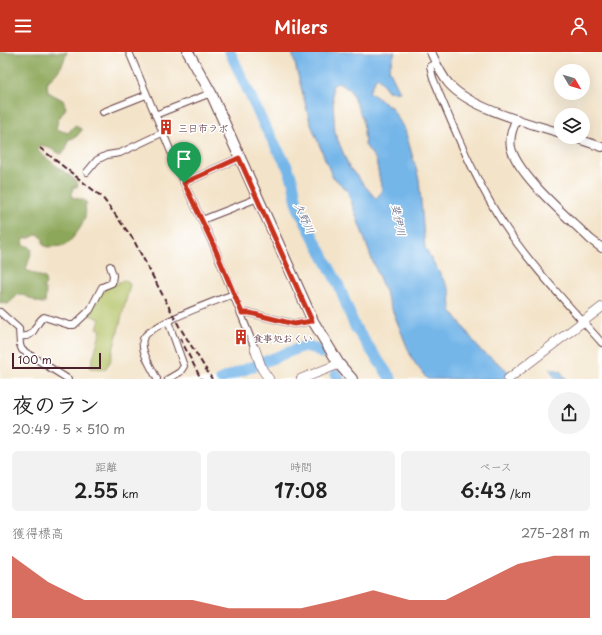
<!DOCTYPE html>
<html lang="ja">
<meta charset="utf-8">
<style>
body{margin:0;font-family:"Playpen Sans","Klee One",sans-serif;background:#f2f2f2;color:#222;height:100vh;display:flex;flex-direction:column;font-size:15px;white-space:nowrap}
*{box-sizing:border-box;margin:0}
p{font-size:13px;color:#767676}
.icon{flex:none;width:22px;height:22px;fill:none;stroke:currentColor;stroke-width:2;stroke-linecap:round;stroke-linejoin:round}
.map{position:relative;height:327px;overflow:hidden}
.side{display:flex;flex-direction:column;background:#fff;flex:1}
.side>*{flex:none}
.needle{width:26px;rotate:128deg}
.tools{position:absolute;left:554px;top:12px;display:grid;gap:8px}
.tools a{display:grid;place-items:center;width:36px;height:36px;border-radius:50%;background:#fff;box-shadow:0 4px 16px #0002;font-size:20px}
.scale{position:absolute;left:12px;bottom:10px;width:89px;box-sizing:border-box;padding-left:4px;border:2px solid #4a1f2b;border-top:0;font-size:11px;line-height:14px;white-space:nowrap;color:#4a1f2b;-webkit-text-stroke:3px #fff;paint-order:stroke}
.pin{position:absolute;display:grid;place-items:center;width:34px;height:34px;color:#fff;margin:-41px -17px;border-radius:50% 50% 50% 0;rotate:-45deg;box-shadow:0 0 4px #0007}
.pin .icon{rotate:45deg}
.round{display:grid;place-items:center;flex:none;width:42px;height:42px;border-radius:21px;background:#f2f2f2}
.headline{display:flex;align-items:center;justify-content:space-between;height:68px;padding:0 12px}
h1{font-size:22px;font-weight:600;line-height:30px}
.stats{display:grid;grid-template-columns:repeat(3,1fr);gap:6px;height:68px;padding:4px 12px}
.stats div{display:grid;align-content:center;border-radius:6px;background:#f2f2f2;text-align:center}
.stats b{font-size:20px;font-weight:600}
.stats small{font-size:11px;font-weight:400}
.stats p{font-size:11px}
.chart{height:112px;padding:8px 12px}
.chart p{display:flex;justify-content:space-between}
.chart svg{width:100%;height:72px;margin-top:4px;fill:#c8321e;opacity:.7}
header{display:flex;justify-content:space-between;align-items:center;height:52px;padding:0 12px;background:#c8321e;color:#fff;font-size:18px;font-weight:600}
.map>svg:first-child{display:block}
.green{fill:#b2c164;stroke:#7e7048}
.forest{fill:#8da75a;stroke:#6c6342}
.water{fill:#75b6e9;stroke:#606a8a;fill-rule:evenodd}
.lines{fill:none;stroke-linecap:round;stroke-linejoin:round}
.river{stroke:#75b6e9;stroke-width:11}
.minor-casing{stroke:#633c43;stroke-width:8}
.tertiary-casing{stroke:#633c43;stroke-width:10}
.secondary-casing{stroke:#633c43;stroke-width:10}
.primary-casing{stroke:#633c43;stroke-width:12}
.minor{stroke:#fff;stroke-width:6}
.tertiary{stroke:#fff;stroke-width:8}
.secondary{stroke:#fff;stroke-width:9}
.primary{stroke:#fff;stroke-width:10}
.rail{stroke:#4a1f2b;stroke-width:2;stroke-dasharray:6 3;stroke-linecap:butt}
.route-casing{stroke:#fff;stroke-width:8}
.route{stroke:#c8321e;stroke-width:5}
.labels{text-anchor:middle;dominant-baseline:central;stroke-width:3;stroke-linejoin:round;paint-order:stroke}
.poi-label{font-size:10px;fill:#4a1f2b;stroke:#fff;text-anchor:start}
.water-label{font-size:11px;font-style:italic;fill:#5b5b77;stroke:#fff}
</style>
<header><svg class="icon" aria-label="menu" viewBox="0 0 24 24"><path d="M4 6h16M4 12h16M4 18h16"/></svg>Milers<svg class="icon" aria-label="person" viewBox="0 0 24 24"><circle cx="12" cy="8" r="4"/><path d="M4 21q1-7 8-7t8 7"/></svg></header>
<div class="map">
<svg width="602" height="327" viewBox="0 0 602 327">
<rect width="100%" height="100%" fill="#fff"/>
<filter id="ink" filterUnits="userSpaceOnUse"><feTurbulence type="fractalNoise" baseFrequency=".025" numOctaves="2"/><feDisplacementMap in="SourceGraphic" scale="8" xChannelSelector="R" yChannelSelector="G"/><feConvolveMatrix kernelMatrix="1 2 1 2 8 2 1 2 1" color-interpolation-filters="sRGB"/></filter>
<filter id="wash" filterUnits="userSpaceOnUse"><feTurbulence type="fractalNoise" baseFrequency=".012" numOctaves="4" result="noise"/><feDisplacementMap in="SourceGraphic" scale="16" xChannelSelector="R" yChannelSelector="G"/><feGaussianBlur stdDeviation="0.9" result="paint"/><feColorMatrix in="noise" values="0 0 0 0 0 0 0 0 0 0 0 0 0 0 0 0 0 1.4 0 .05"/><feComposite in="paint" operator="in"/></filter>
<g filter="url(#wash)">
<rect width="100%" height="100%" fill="#f3e3c8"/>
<path class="green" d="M124 228 129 230 130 233 110 310 105 317 90 316 101 278 97 276 100 267 89 263 103 237Z"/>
<path class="forest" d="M0 0H67C63 14 58 21 47 30L48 40 63 48 66 56 58 68 56 77 68 81 75 73 82 78 76 85 68 88 66 98 61 102 45 94 40 93 38 97 42 103 74 127 78 132 77 135H73L72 145 83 148 87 151 85 154C89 169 75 184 65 194L48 195 43 193V187L38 182 30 186H25L23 189 24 193 30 195 32 198 26 218 45 226 46 233 43 235 46 239 45 251C36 252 29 244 19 242L8 252 0 251Z"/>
<path class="water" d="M292 0H395L389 17 400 40 388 39 377 24 369 40 391 55 405 78 419 127 425 196 450 239 451 258 480 298 501 313 516 327H427L412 307 371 205 347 138 332 124 310 70ZM338 30 350 37 363 68 365 93 376 108 382 139 376 147 349 115 335 81 332 34Z
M549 316 560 319 566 327H556Z"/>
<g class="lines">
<path class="river" d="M230 0 264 73 288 116 293 130 298 156 339 234 355 275 391 327
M336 323 339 327
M221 327 304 294 316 297 321 301"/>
</g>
</g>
<g filter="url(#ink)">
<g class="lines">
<g class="minor-casing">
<path id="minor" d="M129 0 184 131 213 192 255 297
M436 11 430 14 433 26C450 67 467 109 489 148 516 198 564 248 602 291
M103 60 146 43
M155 63 211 41
M87 120 97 108 107 103 120 101 162 81
M184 131 239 106
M202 168 258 146
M0 260 19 277 20 293 22 298 68 327
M242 261H250L294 272 313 269
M20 284C36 287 34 271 44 265L69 273H74L90 258 102 235 112 231 113 223 110 214
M157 327C152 316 140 299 143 287 148 273 218 248 234 242
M168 327 180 320 184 314 168 269"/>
</g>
<g class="tertiary-casing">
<path id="tertiary" d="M431 0C436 11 441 23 449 32 471 57 529 71 561 81
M517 67C512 76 509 85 511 96 519 125 568 165 590 187L602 196
M572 85 602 95"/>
</g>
<g class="secondary-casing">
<path id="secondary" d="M255 297 262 317 269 327
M301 327 339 312
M508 327 602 255"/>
</g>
<g class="primary-casing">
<path id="primary" d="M188 0 211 41 313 269 339 312 352 327"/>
</g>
<use href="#minor" class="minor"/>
<use href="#tertiary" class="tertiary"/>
<use href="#secondary" class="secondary"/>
<use href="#primary" class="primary"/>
<path class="rail" d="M40 96 102 145 114 161 133 187 179 274 212 327
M180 286 201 327"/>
</g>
</g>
<g class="lines" filter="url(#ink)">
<g class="route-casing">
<path id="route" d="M239 106 312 269 294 272 250 261H242L213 192 184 131Z"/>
</g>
<use href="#route" class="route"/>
</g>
<defs>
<g id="building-bare" transform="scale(1.2)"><path d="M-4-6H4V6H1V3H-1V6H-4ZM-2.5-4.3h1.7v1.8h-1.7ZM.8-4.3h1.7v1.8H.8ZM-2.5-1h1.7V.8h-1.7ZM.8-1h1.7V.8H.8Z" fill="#c8321e" stroke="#fff" stroke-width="2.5" paint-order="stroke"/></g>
</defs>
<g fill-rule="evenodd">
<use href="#building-bare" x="166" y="75"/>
<use href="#building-bare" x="241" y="285"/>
</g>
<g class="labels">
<g class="poi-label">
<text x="178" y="75">三日市ラボ</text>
<text x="253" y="285">食事処おくい</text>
</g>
<g class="water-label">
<text transform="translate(305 166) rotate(66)">久野川</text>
<text transform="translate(399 168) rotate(78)">斐伊川</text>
</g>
</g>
</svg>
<div class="tools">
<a><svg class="needle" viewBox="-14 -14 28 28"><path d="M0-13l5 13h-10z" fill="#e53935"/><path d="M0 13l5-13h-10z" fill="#767676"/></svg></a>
<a><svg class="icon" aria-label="layers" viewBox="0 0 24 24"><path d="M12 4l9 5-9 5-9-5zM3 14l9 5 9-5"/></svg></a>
</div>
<div class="scale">100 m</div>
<div class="pin" style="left:184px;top:131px;background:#1e9e55"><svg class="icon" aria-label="arrive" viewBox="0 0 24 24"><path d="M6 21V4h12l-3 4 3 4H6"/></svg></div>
</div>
<section class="side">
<div class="headline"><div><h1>夜のラン</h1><p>20:49 · 5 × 510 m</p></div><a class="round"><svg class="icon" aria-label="share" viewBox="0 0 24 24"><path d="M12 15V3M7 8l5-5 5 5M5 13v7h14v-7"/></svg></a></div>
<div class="stats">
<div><p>距離</p><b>2.55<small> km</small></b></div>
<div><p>時間</p><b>17:08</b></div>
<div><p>ペース</p><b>6:43<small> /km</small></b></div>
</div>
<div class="chart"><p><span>獲得標高</span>275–281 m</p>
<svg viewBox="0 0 160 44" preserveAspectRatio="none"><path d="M0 44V6L10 22L20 33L30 33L40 33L50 33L60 38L70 38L80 38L90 33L100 27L110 33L120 33L130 22L140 11L150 6L160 6V44z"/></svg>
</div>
</section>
